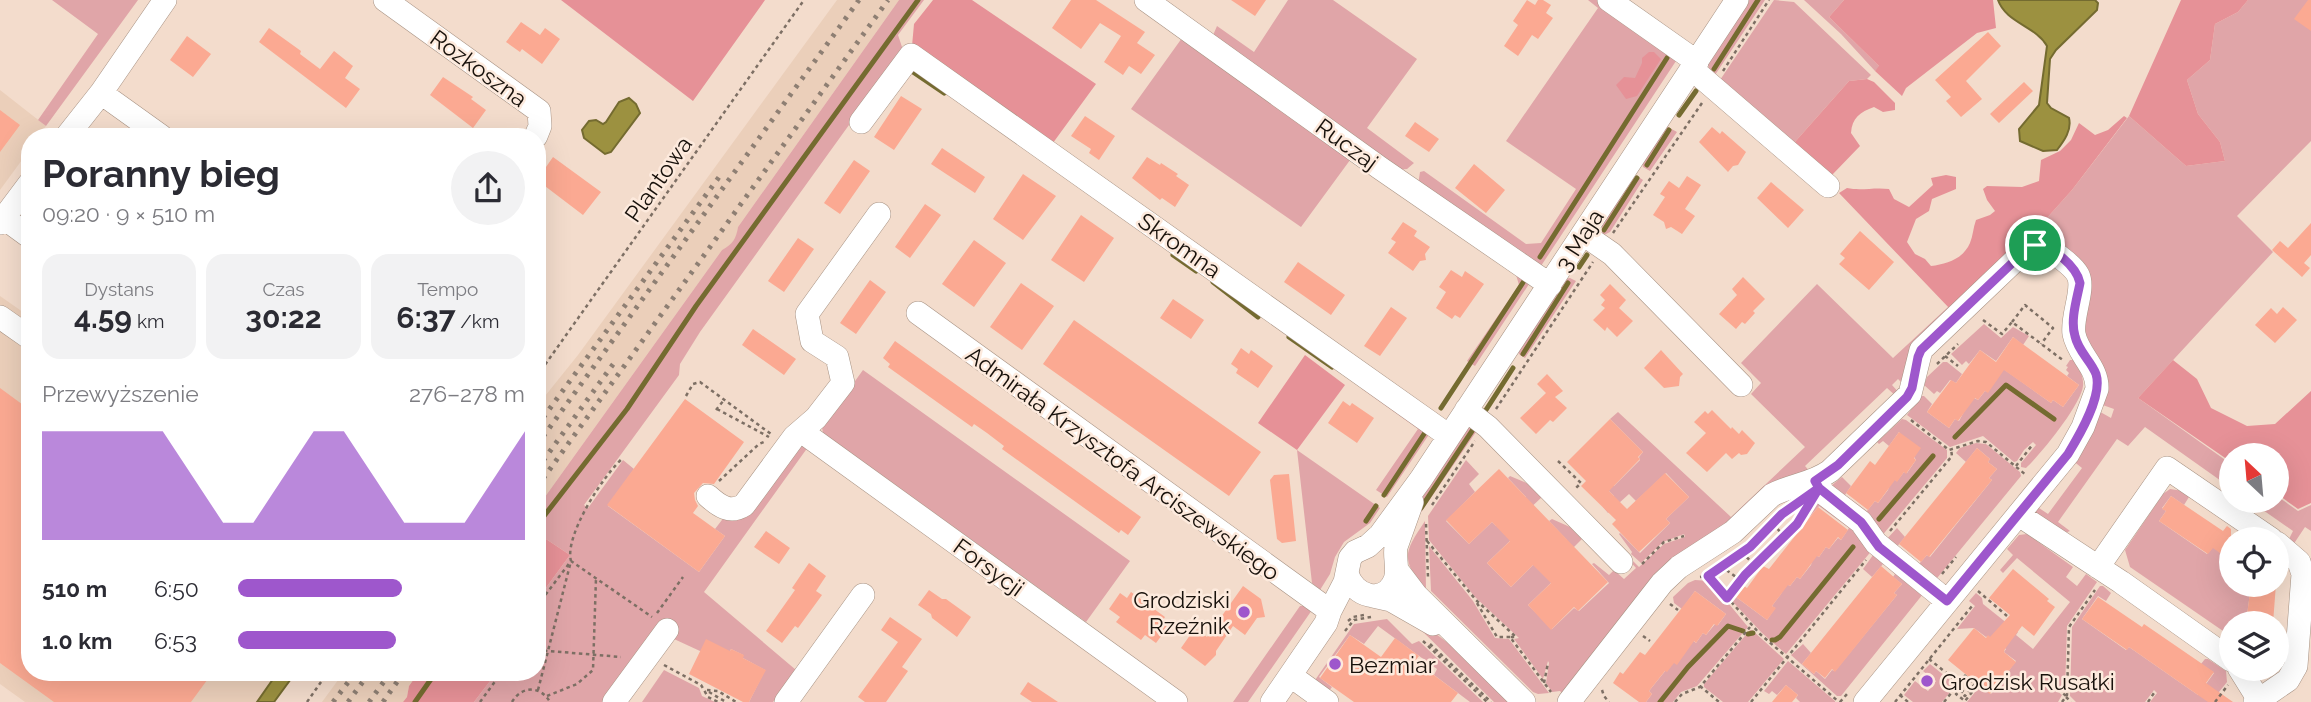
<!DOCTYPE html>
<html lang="pl">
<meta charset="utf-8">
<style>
body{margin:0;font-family:Raleway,sans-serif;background:#f2f2f3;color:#2b2b33;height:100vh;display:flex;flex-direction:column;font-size:26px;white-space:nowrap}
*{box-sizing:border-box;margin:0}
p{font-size:23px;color:#7c7c81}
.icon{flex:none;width:38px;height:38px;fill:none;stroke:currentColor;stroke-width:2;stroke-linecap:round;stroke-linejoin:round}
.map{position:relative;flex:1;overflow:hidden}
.panel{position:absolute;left:21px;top:128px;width:525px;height:553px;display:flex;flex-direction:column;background:#fff;border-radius:28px;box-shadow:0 7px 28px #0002}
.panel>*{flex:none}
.needle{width:46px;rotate:334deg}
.buttons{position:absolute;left:2219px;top:443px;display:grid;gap:14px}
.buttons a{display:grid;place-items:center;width:70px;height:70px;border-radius:50%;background:#fff;box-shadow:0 7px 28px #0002;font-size:35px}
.pin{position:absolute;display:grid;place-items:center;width:60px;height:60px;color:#fff;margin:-30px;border:4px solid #fff;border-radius:50%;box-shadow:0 2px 7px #0007}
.round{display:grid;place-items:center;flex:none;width:74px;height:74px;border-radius:37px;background:#f2f2f3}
.head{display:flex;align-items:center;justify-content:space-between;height:119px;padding:0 21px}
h1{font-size:38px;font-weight:700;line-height:52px}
.figures{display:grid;grid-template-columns:repeat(3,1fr);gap:10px;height:119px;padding:7px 21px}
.figures div{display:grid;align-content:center;border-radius:18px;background:#f2f2f3;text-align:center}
.figures b{font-size:30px;font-weight:700}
.figures small{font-size:19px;font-weight:400}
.figures p{font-size:19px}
.chart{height:196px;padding:14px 21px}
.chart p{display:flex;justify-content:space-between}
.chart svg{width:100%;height:126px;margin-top:7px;fill:#9e57cc;opacity:.7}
ul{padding:0 21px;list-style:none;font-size:23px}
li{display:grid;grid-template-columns:112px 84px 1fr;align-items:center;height:52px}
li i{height:18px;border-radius:9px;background:#9e57cc}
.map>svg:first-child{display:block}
.built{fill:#ebcfba}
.green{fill:#e0a5a8}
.forest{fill:#e69197}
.water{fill:#9c9140;stroke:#746b30;stroke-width:2}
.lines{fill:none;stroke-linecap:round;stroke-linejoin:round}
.stream{stroke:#746b30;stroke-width:5}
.building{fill:#fba992}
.minor-casing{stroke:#a89384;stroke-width:24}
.path{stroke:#7d6f64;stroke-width:2.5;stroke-dasharray:3.5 3.5;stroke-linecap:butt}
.minor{stroke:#fff;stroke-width:23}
.rail{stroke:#8e7f73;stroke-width:5;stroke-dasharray:3.5 7;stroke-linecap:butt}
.route-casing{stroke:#fff;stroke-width:14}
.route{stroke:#9e57cc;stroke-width:9}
.poi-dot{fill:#9e57cc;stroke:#fdeadd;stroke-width:2.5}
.labels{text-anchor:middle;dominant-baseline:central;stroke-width:5;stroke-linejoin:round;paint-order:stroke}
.street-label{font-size:23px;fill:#18110b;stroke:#fdeadd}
.poi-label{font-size:23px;fill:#18110b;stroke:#fdeadd;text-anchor:start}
</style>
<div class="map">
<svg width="2311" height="702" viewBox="0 0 2311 702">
<rect width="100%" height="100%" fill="#f3dccc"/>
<path class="built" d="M837 0H899L738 227 737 237 731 245 722 250 537 508V406L578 355Z
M0 90 46 126 38 136H30V149L0 190Z
M0 296 30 317V672H290L268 702H25L0 684Z
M344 672H419L409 686 407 697 403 702H322Z"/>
<path class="green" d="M52 0H138L46 126 38 120 98 34Z
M899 0H924L898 35 903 50 700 332 680 364 679 375 584 505 588 508 623 460 634 469 608 506 699 572 725 536 715 529 725 516 800 445 808 447 704 592 796 670 773 702H749L765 670 743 658V655L731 649 730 651H700L674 639 673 626 663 619 604 702H474L497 672H537V600L570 555 537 533V508L722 250C733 244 736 239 738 227Z
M1288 0H1333L1417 59 1367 128 1414 163 1407 169 1395 170 1211 40 1217 26 1254 52Z
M1588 0H1597L1676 58V61L1539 269 1418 185 1420 172 1424 171 1526 244 1541 243 1576 189 1506 141 1598 8Z
M1748 0H1765L1715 75 1709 70 1708 64Z
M1774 0 1794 2 1871 75 1867 79 1849 81 1794 143 1720 80Z
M1804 0H1844L1829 17 1880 67 1875 71 1841 34Z
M2248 0H2311V141L2237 216 2273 252 2138 398 2231 464V488L2145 427 2128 446 2117 439 2058 522 2070 531 2065 533 2034 512 2036 506 2048 514 2082 468 2072 460 2095 409 2111 418 2114 409 2097 403 2081 339 2085 282 2025 245 1905 386 1898 379 1892 385 1901 395 1897 397 1887 388 1805 466 1812 474 1736 522 1566 697 1560 691 1552 692 1546 683 1549 663 1548 661 1543 679 1514 639 1519 638 1475 597 1429 540 1428 516 1466 460 1479 474 1469 484 1475 492 1446 521 1469 544 1492 522 1496 526 1526 497 1508 478 1510 476 1531 485 1542 497 1510 527 1516 535 1487 563 1511 587 1533 565 1567 540 1549 521 1552 519 1570 527 1582 539 1551 570 1557 577 1528 605 1552 629 1574 608 1579 611 1609 583 1592 564 1594 563 1609 575 1614 570 1624 579 1636 568 1627 558 1628 556 1639 567 1664 544 1685 537 1684 534 1663 542 1641 563 1631 554 1632 552 1619 534 1620 533 1640 553 1670 523 1666 519 1689 497 1666 473 1636 501 1629 494 1608 513 1603 507 1614 496 1607 489 1612 485 1614 486 1640 460 1639 457 1643 452 1610 419 1618 412 1731 517 1805 447 1751 394 1761 383 1741 363 1817 284 1893 358 1948 307 1951 310 2038 228 2072 190 2129 116 2186 166 2225 161 2220 142 2198 114 2187 80 2210 60 2215 24 2238 12Z
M1182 38 1353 156 1301 227 1131 109Z
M1666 126 1677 132 1650 171 1643 167 1642 162Z
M1637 176 1643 180 1610 232 1602 236V223L1632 177Z
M1514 268 1533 278 1475 366 1467 361 1519 285Z
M1570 278 1576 281 1525 358 1519 354 1518 349 1565 279Z
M1984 324 2001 338 2013 327 2029 336 2023 345 2013 337 1996 361 1980 350 1969 364 1966 361 1962 365 1951 354Z
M2070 360H2074C2079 368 2084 376 2083 386 2081 405 2040 455 2026 468L2021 467V463L2036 445 2033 442 2024 450 2017 461 2014 462 1983 436 1950 447 1907 415 1921 396H1924L1932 404 1927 412 1949 428 1955 419 1959 421 1972 397 1978 400 1985 391 1988 392 2002 368 2051 403 2053 400 2063 407 2079 385 2067 376 2069 373 2066 370 2068 367 2066 366Z
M1943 362H1947L1962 374 1956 383 1950 380 1940 393 1937 391 1934 394 1924 385 1927 377Z
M863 370 1130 561 1086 622 823 433 822 427Z
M1365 384 1430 433 1387 497 1376 490 1418 429 1362 389Z
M1902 419 1906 420 1947 450V458L1880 538 1826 490 1842 477 1851 486 1845 495 1867 511 1875 501 1878 503 1888 490 1892 478 1897 481 1904 472 1907 473 1916 460 1899 432 1889 446 1883 441 1879 444 1877 442Z
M1471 426 1478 429 1413 524C1422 487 1447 458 1467 427Z
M1976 443 1986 444 2020 472 2021 476 1933 583 1885 541 1897 528 1905 537 1895 549 1919 564 1927 555 1930 557 1992 480 1989 478 1997 469 1988 462 1990 459 1977 448 1966 462 1956 453 1960 448Z
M1297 450 1380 508 1370 523 1344 542 1335 557 1330 574 1320 590 1312 583Z
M2170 489 2183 491 2189 497 2184 505 2171 496 2162 508 2166 511 2159 521 2207 554 2213 547 2231 561V584L2251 585 2246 623H2231V652L2219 644 2226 633 2130 567 2125 550 2163 494Z
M1818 496 1873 549 1786 654 1762 633 1733 602 1732 595 1738 586 1742 589 1736 597 1767 620 1775 608 1772 606 1781 594 1785 583 1790 586 1797 577 1800 579 1811 565 1814 554 1819 557 1826 547 1829 549 1838 538 1841 540 1849 528 1819 506 1808 519 1804 516Z
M2277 496 2298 511 2311 505V531L2305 527 2293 545 2289 539 2293 531 2250 501 2277 500Z
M1425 521 1426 591C1401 559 1403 554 1425 521Z
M2027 534 2073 567 2066 577 2077 586 2086 574 2097 582 2067 626 2065 692 2058 687 2056 690 2062 695 2058 702H1967L1980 686 1991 694 2016 661 2004 652 2006 649 1988 636 1986 637 1974 628 1957 629 1975 606 1969 601 1976 593 1982 598 1983 604 2018 632 2016 635 2033 649 2070 602 2017 558 2003 573 2000 570 2013 555 2007 549 2019 535Z
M1429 546 1473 601 1495 638 1509 639 1549 693 1538 694 1533 692 1431 591Z
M1876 551 1927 589 1841 696H1837L1791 655 1803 644 1811 653 1802 664 1814 674 1816 671 1825 679 1832 670 1835 671 1897 595 1894 593 1902 584 1893 577 1895 574 1883 564 1872 577 1863 569Z
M1695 580 1710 581 1748 627 1697 686 1681 692 1673 702H1646L1652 694 1649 691 1691 639 1696 643 1703 633 1706 635 1715 624 1718 625 1726 614 1695 591 1682 609 1674 603 1673 597 1688 583Z
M2100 586H2103L2111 593 2106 601 2098 596 2082 619 2126 650 2129 647 2198 695 2214 673 2201 664 2205 659H2208L2226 671 2227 682 2211 702H2150L2157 693 2154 690 2145 702H2076L2070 696 2072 627Z
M1300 606H1305L1312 610 1248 702H1233Z
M1408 617C1448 638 1479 668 1508 702H1494Z
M1387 619 1412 644 1419 641 1483 702H1470L1434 675 1437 669 1378 626 1364 644 1350 635 1319 677 1332 687 1329 691 1313 683 1354 624Z
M1750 630H1752L1784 659 1748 702H1723L1704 687V684Z
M1788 661 1835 701V702H1800L1796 698 1798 695 1786 685 1777 695 1772 691 1769 694 1764 691Z
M1930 664 1956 685 1942 702H1913L1904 695 1915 681 1928 691 1936 681 1923 671Z
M664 670 699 688 702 696 715 702H642Z"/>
<path class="forest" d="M561 0H765L693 101Z
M933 0H972L1096 84 1050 147 912 46 914 24Z
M1844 0H1993L1996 28 1977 33 1906 88 1902 96 1875 71 1879 66 1829 17Z
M2181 0H2248L2238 12 2215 24 2210 60 2187 80 2198 114 2220 142 2225 161 2186 166 2129 116Z
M1649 52H1654L1661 59 1637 96 1626 99 1616 85 1624 77 1635 78 1642 63V58Z
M1867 79 1874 82 1895 103V110L1883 112 1874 107C1860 112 1852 118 1851 133L1860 146 1832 175 1794 143 1849 81Z
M2124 116 2127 118 2072 190 2038 228 1951 310 1839 193 1847 188C1861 191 1874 187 1889 189L1894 199 1909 207 1933 185 1931 178 1946 175 1956 177V189L1932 199 1929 211 1916 219 1907 242 1915 254 1925 259 1931 266C1947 264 1963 259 1970 243 1973 236 1973 228 1976 220L1990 215 1995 211 1987 200 1983 189 1987 186 2022 187 2039 181 2041 160 2060 151 2071 140 2079 123 2095 135 2108 130Z
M1305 355 1345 385 1297 450 1258 423Z
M2173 360 2197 379 2211 408 2247 426 2275 424 2311 391V503L2298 509 2277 494V455H2231V462L2138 398Z
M537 533 570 555 537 600Z
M419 672H497L474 702H403L407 697 409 686Z"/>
<path class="water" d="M1998 0H2095L2098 3 2097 10 2056 50 2050 59 2047 103 2051 108 2069 118C2072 130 2064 141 2057 150L2043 151 2020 141 2019 129 2039 105 2047 46C2036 26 2006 23 1998 0Z
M629 98 636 104 640 113 611 152 605 154 584 138 582 130 589 121 596 120 603 124 606 122 619 102Z
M278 672H296L274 702H257Z"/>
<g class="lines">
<path class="stream" d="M1714 69 1758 0
M913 72 944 93
M1679 115 1696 91
M1647 165 1669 130
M1604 230 1637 178
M1173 255 1196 271
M1540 257 1667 58
M1579 267 1587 255
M1213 282 1258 317
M1289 337 1332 367
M1523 354 1568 283
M1441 408 1524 281
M1484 413 1513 368
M1955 437 2006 385 2054 419
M1384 495 1426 431 1422 428
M1421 508 1474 428
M1879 519 1933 456
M1366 521 1376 506
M537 525 627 409 696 306 918 0
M1748 634 1753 633
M1772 640H1775L1780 637 1853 547
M415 702 436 672
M1660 702 1688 667 1728 626 1743 631"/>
</g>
<path class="building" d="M1071 0H1096L1145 32 1137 43 1155 55 1141 74 1129 66 1123 75 1104 62 1121 36 1100 23 1081 49 1052 28Z
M1231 0H1266L1255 16Z
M1527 0 1535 5 1538 0H1543L1551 5 1546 13 1553 18 1538 39 1532 35 1518 56 1504 46 1518 25 1513 21Z
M2308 0H2311V31L2294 19Z
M521 22 540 35 545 28 560 39 542 64 522 49 520 52 506 42Z
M269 28 301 51 300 54 320 69 334 51 353 66 345 78 360 89 346 108 259 42Z
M1988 32 2001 46 1966 81 1982 99 1961 117 1946 101 1951 97 1935 80Z
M187 36 211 54 193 77 170 60Z
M443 77 473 97 471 99 486 110 473 128 430 95Z
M2024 82 2033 91 1999 123 1990 114Z
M901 96 922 109 894 150 874 137Z
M0 110 20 125 0 152Z
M1085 116 1115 136 1099 160 1089 153 1091 149 1071 136Z
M1415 122 1439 139 1429 152 1405 136Z
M1712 127 1720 134 1722 131 1746 152 1738 165 1733 166 1728 172 1699 142Z
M942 148 985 177 975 193 931 164Z
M553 157 601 192 583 215 537 180Z
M1147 157 1160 165 1161 163 1178 174 1176 176 1189 185 1175 207 1162 198 1160 200 1132 178Z
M854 160 870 171 840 214 824 203Z
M1474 164 1505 190 1486 213 1455 188Z
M1023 174 1056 196 1023 240 993 219Z
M1687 176 1701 185 1685 209 1695 216 1682 234 1671 227 1666 229 1664 222 1653 215 1665 197 1660 194 1669 181 1679 188Z
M1771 182 1804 210 1788 228 1757 198Z
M925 204 941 215 910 258 895 247Z
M1081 215 1114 238 1084 282 1051 260Z
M1403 222 1417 231 1414 236 1430 247 1425 254 1426 260 1420 261 1413 271 1388 253 1396 242 1391 239Z
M2311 223V255L2304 263 2310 268 2302 277 2272 250 2280 241 2288 248Z
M1860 231 1894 262 1869 290 1839 264 1845 258 1840 254Z
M798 238 814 249 784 292 768 281Z
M974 240 1006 263 974 307 942 284Z
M1298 262 1345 295 1331 315 1284 282Z
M1451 270 1462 277 1465 271 1484 284 1460 318 1455 315 1452 319 1436 308 1446 292 1439 287Z
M1743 277 1765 299 1753 311 1755 313 1745 324 1742 322 1736 329 1719 314 1737 295 1732 289Z
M870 280 886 292 856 334 840 323Z
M1021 283 1054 306 1022 350 990 327Z
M1610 284 1626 300 1619 308 1633 321 1617 337 1607 327 1605 331 1593 320 1605 308 1601 305 1605 300 1600 295Z
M1173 299 1204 320 1191 339 1160 318Z
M1391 307 1407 318 1380 356 1364 346Z
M2283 307 2297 320 2275 343 2255 325 2271 308 2277 314Z
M1074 320 1261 452 1229 496 1043 364Z
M753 329 796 359 784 375 742 345Z
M2013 337 2079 385 2063 407 2053 400 2051 403 2004 370 1988 393 1985 391 1978 400 1975 398 1958 421 1955 419 1949 428 1927 412 1951 380 1956 383 1980 350 1996 362Z
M895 341 1141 517 1128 535 1121 530 1119 533 1002 449 1004 446 987 433 974 424 972 427 888 367 890 364 883 358Z
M1241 348 1249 354 1251 350 1273 366 1258 388 1236 373 1238 369 1231 364Z
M1661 350 1683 374 1680 377 1679 386 1664 388 1644 368Z
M1547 374 1563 391 1555 397 1567 408 1553 422 1550 420 1536 434 1520 418 1546 393 1537 384Z
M0 388 30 410V672H213L191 702H54L0 663Z
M685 399 744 442 714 484 703 483 694 493 695 500 698 506 693 513 725 536 699 572 607 505Z
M1343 401 1350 406 1352 403 1374 418 1357 443 1328 423Z
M1712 410 1731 429 1732 427 1739 434 1742 430 1755 443 1747 454 1741 455 1739 453 1732 459 1726 453 1707 472 1686 453 1706 433 1694 422 1705 411 1708 414Z
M1610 419 1643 452 1638 457 1640 459 1609 491 1627 509 1665 473 1689 497 1666 519 1670 523 1639 552 1612 524 1616 520 1581 486 1586 481 1567 462Z
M1899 432 1921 448 1914 458 1916 460 1906 474 1904 472 1897 482 1895 480 1878 503 1875 501 1868 510 1846 493 1870 461 1875 465Z
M1977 448 1990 459 1988 462 1997 469 1989 478 1992 480 1929 557 1927 555 1921 562 1899 544Z
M1499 469 1608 582 1578 611 1574 607 1551 630 1528 605 1551 583 1533 565 1511 587 1487 563 1510 541 1492 522 1469 544 1446 520Z
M1289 474 1296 541 1282 543 1277 539 1270 480 1274 475Z
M2171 496 2223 531 2227 526 2231 529V561L2213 548 2208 554 2159 521 2166 511 2162 509Z
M1818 507 1848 530 1841 540 1838 537 1829 549 1826 547 1819 557 1817 556 1800 579 1797 577 1790 586 1788 585 1772 606 1776 608 1767 620 1736 597 1744 586 1747 588 1763 566 1769 569Z
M766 531 790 548 779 564 754 547Z
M809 563 826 576 816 591 822 595 798 628 795 626 782 643 766 631 795 590 792 588Z
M1881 566 1902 584 1894 593 1897 595 1835 672 1832 669 1825 678 1816 671 1814 674 1802 664Z
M2013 569 2049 599 2047 601 2055 607 2034 636 2022 626 2005 649 2004 652 2016 662 1990 694 1948 660 1974 628 1986 638 1988 635 1990 637 2010 615 1989 598Z
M2251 584H2276L2273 623H2246Z
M1243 586 1261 599 1265 617 1257 618 1245 635 1233 626 1216 651V655L1205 666 1181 648 1195 628 1207 637Z
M929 590 942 599H946L971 617 957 637 932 618 931 614 918 605Z
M1695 591 1726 614 1717 626 1714 624 1706 635 1703 633 1696 643 1694 641 1677 665 1674 663 1667 672 1665 671 1649 691 1652 694 1646 702H1639L1613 683 1620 672 1623 674 1640 652 1645 655Z
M1131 592 1165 617 1161 623 1168 627 1156 643 1145 635 1141 640 1116 622 1120 617 1109 609 1120 593 1127 598Z
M2098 597 2142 627 2144 624 2214 672 2206 683 2233 702H2208L2129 647 2127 650 2082 619Z
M890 617 922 639 902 667 908 671 886 702H865L858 697 898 642 881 630Z
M1350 635 1381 657 1395 638 1419 656 1415 661 1458 693 1451 702H1354L1320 678Z
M706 639 730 651 731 649 744 655 743 658 766 670 749 702H743L689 674Z
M1028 682 1058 702H1032L1020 694Z
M1786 685 1798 695 1792 702H1772Z"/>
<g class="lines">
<g class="minor-casing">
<path id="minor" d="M385 0 539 111 540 126 536 136
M1146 0 1380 168 1550 285
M1609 0 1697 62
M1692 69 1828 186
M101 93 161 136
M861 122 911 55 1449 436
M67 136 101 93 165 0
M4 218 30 237
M0 223 30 183
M1583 234 1612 254 1741 385
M918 313 1330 611
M0 317 30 338
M1466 410 1488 427 1621 562
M801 431 1176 702
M1815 481 1823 493 1861 522 1876 543 1947 601
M708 496C719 506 730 514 744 505L794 437 816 418 843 383 837 357 812 341 807 314 879 214
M2019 515 2121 582 2231 660
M2098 567 2167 468 2271 539
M1397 570 1416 595 1524 702
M1347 573C1353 597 1385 606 1395 580 1399 569 1394 558 1396 547L1412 502
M1373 596 1391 600 1433 624
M2239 668 2259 700 2255 702
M1291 676 1327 702
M614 702 667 630
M786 702 863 595
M1272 702 1326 623 1330 611 1345 582 1350 558 1355 552 1368 546 1380 535 1421 479 1737 0
M1569 702 1662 583 1679 567 1733 532 1772 495C1791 485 1812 484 1830 471L1910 394 1921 350 2029 247C2039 243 2045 245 2054 252 2061 259 2073 265 2078 275 2085 289 2071 317 2074 334 2078 355 2098 367 2097 389L2083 427 2068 454 1865 702
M2260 702 2259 700 2288 680 2296 666 2303 574 2299 562 2277 543"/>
</g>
<path class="path" d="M1723 71 1769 0
M1613 233 1702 103
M1983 320 2002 334 2012 322 2064 361
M2012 322 2025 305 2053 328 2041 344
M1945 356 1958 366
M1937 364 1958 344
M537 376 804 0
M686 396 693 384 700 382 771 434
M717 409 769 437
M1496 409 1593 262
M716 410 724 400
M1911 420 1949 450 1978 441 1986 442 2026 475
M1558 461 1581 483 1576 488
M2016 466 2033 444
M719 481 759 444 766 441
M1432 505 1475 441
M1426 524 1428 577
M1773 524 1784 536
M1890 531 1952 456 1951 449
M1427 541 1476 600 1516 637H1510L1551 692
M1742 552 1754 565
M1642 564 1664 542 1684 536
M1721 566 1740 580
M1942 574 1956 557
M1708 576 1760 634 1839 702
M1700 577 1708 576 1750 547 1777 519
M1978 591 2007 616
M1727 598 1745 575 1797 524 1808 507
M1477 603 1497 637H1510
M1670 604 1678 610
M537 606 571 561 652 617
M657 613 683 577
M1348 621 1353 617 1364 615
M1345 631 1354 620 1371 617
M1643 636 1650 641
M1423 641 1487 702
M1430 644 1491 702
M537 650 621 657
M1929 659 1959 683
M664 665 701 685 708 697 718 702
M1544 683 1548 663
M1959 683 1963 686 1956 694 1965 701 1977 686 1975 684 1965 696 1961 693 1971 681 1963 674
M1700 686 1719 702
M2058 689 2066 696
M538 690 571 561C564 536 604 474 623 458
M707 690 718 691 736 702
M1602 690 1604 696 1609 702
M709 692 726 702
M1900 695 1908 702
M547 696 577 684 593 670 596 578
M2066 697 2071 702
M307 702 328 672
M480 702 502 672
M512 702C522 685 541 686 550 702
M1675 702 1682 694 1700 687 1750 627
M1751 702 1866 560
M1840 702 1847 694
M1895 702 1972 606 1970 604
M1944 702 1965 676
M2062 702 2067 695 2069 627 2095 590
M2148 702 2154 693
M2215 702 2228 685"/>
<use href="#minor" class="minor"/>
<path class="rail" d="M537 426 722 173
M537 445 859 0
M537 469 614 363
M537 487 888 0
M333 702 356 672
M348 702 370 672
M369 702 391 672
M383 702 404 672"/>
</g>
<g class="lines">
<g class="route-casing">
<path id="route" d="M2035 245 2029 247 1921 350 1918 357 1912 388 1907 397 1838 465 1815 481 1819 488 1797 524 1745 575 1727 598 1708 576 1750 547 1782 514 1819 488 1861 522 1879 547 1947 601 2068 454C2079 436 2103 396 2096 374 2091 361 2078 351 2075 336 2070 320 2077 299 2080 283 2077 267 2051 244 2035 245"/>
</g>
<use href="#route" class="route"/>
</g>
<g class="poi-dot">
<circle cx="1244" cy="612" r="7"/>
<circle cx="1335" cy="664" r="7"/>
<circle cx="1927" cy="681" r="7"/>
</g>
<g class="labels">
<g class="street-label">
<text transform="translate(479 68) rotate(36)">Rozkoszna</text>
<text transform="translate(1347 144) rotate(36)">Ruczaj</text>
<text transform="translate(658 179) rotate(-55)">Plantowa</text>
<text transform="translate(1579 240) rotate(-57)">3 Maja</text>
<text transform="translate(1180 245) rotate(35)">Skromna</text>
<text transform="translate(1123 463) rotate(36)">Admirała Krzysztofa Arciszewskiego</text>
<text transform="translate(989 567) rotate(36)">Forsycji</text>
</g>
<g class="poi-label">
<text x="1230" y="599" text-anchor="end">Grodziski<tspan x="1230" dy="26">Rzeźnik</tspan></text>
<text x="1349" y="664">Bezmiar</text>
<text x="1941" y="681">Grodzisk Rusałki</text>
</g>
</g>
</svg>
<div class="buttons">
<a><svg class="needle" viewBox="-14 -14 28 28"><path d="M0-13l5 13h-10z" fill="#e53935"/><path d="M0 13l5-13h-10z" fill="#7c7c81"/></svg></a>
<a><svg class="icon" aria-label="locate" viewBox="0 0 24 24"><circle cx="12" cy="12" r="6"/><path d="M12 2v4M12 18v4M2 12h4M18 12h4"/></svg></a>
<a><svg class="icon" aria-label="layers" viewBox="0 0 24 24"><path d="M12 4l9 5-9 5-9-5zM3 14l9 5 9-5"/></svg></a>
</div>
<div class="pin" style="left:2035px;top:245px;background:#1e9e55"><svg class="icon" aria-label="arrive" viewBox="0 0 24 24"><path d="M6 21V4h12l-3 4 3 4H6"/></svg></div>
<section class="panel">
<div class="head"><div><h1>Poranny bieg</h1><p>09:20 · 9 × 510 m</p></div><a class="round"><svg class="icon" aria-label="share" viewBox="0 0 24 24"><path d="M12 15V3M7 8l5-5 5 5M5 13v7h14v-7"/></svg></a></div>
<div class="figures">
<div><p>Dystans</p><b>4.59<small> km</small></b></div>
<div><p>Czas</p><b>30:22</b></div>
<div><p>Tempo</p><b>6:37<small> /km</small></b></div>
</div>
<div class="chart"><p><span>Przewyższenie</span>276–278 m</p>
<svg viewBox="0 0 160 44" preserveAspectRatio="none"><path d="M0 44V6L10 6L20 6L30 6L40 6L50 22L60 38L70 38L80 22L90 6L100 6L110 22L120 38L130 38L140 38L150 22L160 6V44z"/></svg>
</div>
<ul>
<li><b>510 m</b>6:50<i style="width:57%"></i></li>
<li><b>1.0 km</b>6:53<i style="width:55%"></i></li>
</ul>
</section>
</div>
